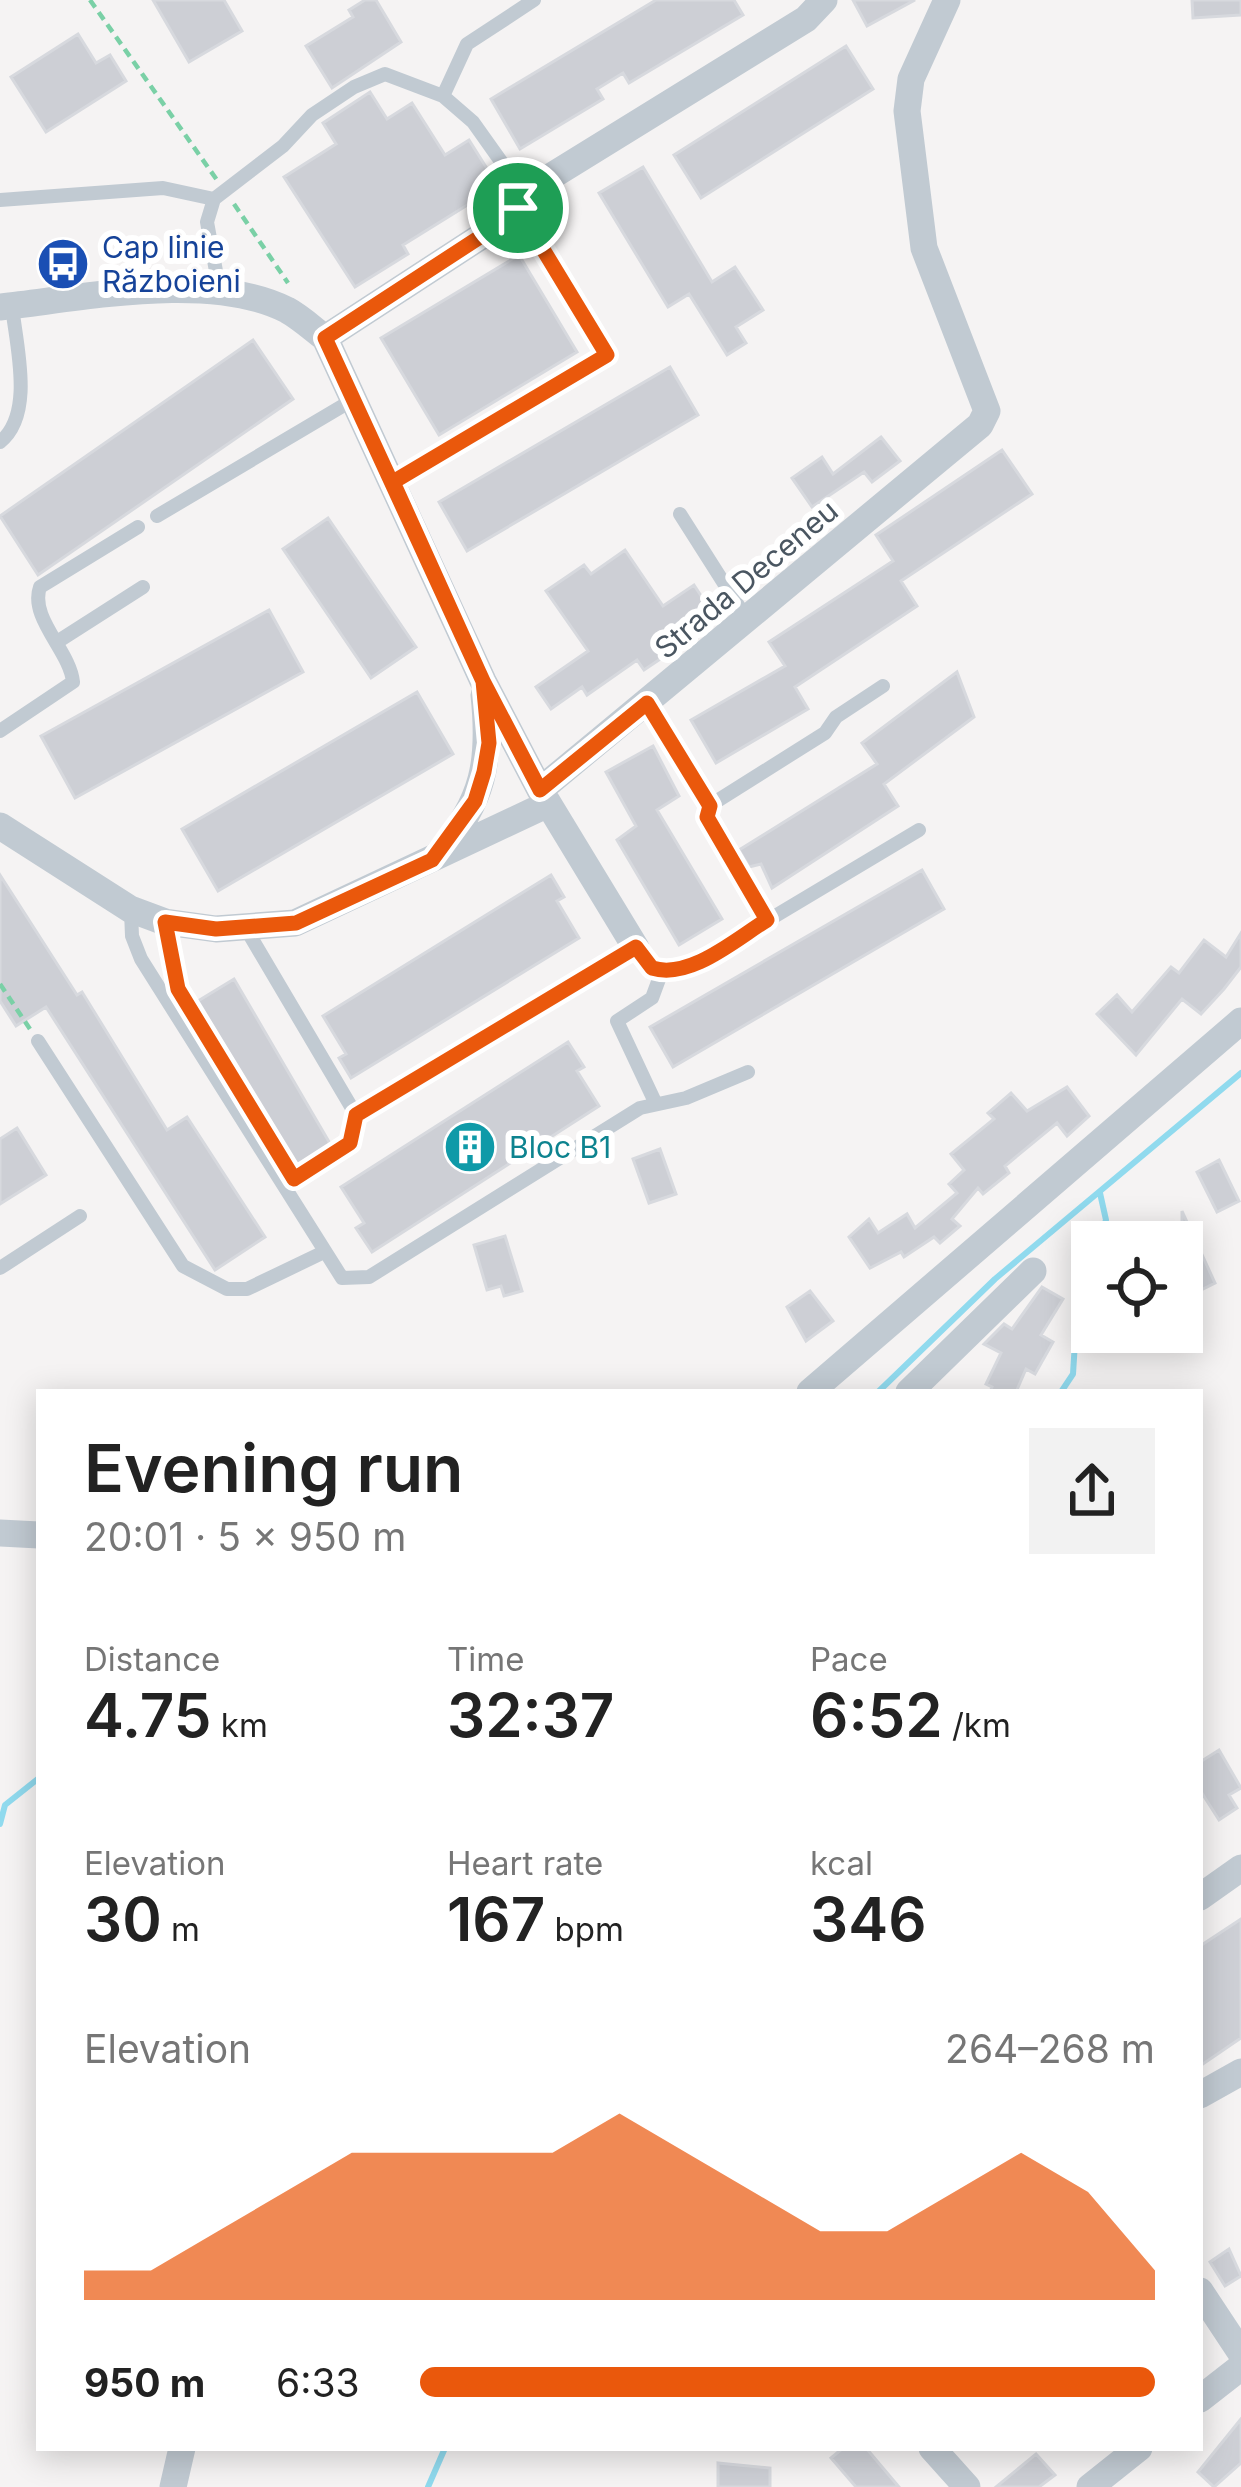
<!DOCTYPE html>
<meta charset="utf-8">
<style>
body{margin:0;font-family:Inter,sans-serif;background:#f2f2f2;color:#222;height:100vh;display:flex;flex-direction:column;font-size:45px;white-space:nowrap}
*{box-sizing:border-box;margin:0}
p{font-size:39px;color:#767676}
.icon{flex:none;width:66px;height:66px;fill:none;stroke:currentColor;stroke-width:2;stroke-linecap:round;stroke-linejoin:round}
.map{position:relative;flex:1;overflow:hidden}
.drawer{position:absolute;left:36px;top:1389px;width:1167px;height:1062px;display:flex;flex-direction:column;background:#fff;border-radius:0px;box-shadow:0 6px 30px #0003}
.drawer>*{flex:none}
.tools{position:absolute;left:1071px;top:1221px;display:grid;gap:24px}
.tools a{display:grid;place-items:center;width:132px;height:132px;border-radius:0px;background:#fff;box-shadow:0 6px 30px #0003;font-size:60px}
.pin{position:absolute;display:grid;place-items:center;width:102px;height:102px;color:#fff;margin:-51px;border:6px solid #fff;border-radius:50%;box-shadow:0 3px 12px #0007}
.round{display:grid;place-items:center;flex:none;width:126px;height:126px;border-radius:0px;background:#f2f2f2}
.headline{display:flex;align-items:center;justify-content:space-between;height:204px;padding:0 48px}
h1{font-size:66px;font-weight:600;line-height:90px}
.metrics{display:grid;grid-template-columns:repeat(3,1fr);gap:18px;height:204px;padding:12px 48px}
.metrics div{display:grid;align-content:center}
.metrics b{font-size:60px;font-weight:600}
.metrics small{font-size:33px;font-weight:400}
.metrics p{font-size:33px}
.chart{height:336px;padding:24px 48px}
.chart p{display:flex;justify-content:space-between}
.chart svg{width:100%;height:216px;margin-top:12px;fill:#ea580c;opacity:.7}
ul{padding:0 48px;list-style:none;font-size:39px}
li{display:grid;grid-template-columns:192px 144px 1fr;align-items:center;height:90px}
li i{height:30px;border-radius:15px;background:#ea580c}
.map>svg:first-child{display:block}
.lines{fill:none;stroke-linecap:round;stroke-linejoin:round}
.stream{stroke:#90daee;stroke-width:6}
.building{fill:#cdcfd5;stroke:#d7d9de;stroke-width:3}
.path{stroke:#7ad0a6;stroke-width:4.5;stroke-dasharray:9 6;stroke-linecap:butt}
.service{stroke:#c1cad2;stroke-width:14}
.minor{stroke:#c1cad2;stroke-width:27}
.route-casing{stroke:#fff;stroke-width:24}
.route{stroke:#ea580c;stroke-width:15}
.labels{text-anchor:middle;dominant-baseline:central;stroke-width:12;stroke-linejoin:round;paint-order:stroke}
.transit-label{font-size:30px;fill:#164399;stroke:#fff;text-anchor:start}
.street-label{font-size:30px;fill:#4a5661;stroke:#fff}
.culture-label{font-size:30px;fill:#0d838f;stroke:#fff;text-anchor:start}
</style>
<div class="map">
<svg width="1241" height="2487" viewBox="0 0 1241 2487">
<rect width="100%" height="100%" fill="#f5f3f3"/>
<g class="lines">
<path class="stream" d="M1098 1242 1106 1220 1100 1193
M878 1392 995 1279 1241 1073
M1061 1392 1073 1374 1075 1342 1086 1321 1092 1290
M0 1824 5 1805 39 1778
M428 2487 445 2448"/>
</g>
<path class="building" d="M153 0H224L242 31 189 62Z
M365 0H376L401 42 332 88 306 46 353 17 349 10Z
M656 0H734L743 15 629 83 623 73 597 89 603 99 520 149 491 99Z
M853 0H915L867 26Z
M1192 0H1241V15L1193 18Z
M78 34 96 63 110 55 126 81 46 132 11 77Z
M846 46 873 89 701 198 674 155Z
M370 92 387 119 412 103 445 155 469 140 498 186 403 245 408 254 355 287 284 177 336 144 323 123Z
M643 167 712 282 735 267 763 310 736 327 746 343 727 355 689 294 668 307 599 193Z
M519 255 577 352 439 435 381 338Z
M253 340 293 399 38 575 0 516Z
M670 367 698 415 467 551 439 502Z
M881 437 900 461 872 482 864 472 812 507 792 478 822 457 833 474Z
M1002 450 1032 494 901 581 917 606 795 687 808 709 716 763 691 720 785 666 769 642 893 561 876 535Z
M328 518 416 647 371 678 283 549Z
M625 550 663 606 694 585 711 611 678 634 684 643 644 670 637 660 587 695 582 687 551 709 536 687 588 651 546 591 584 565 591 574Z
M269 610 303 672 75 798 41 736Z
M957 672 974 717 884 784 898 806 772 888 761 864 749 867 739 850 877 764 862 743Z
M417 692 453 754 218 891 182 829Z
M653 746 679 796 657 810 722 919 679 945 617 840 636 826 606 772Z
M922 870 944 909 673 1067 650 1027Z
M0 875 77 995 82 992 167 1130 187 1117 265 1237 215 1270 46 1007 16 1026 0 1001Z
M551 875 564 897 557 901 579 938 351 1078 339 1058 346 1054 323 1016Z
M1241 933V967L1224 989 1201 1014 1182 999 1136 1055 1097 1014 1117 995 1132 1012 1171 967 1179 973 1204 940 1226 957Z
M234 979 332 1147 295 1168 198 1001Z
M568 1042 584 1067 577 1071 599 1106 372 1252 356 1228 364 1223 341 1187Z
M1067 1087 1089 1116 1067 1136 1057 1123 1005 1166 1009 1173 983 1194 978 1188 952 1219 960 1226 940 1243 934 1237 904 1257 901 1252 870 1268 849 1237 869 1219 878 1233 907 1214 915 1228 957 1193 949 1184 964 1170 951 1154 994 1119 988 1113 1011 1093 1027 1111Z
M17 1128 46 1175 0 1204V1139Z
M660 1149 676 1194 649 1203 633 1159Z
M1219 1160 1239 1201 1217 1212 1197 1172Z
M1182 1211 1215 1283 1187 1297 1182 1285Z
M505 1236 522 1291 504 1296 501 1286 487 1290 474 1245Z
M1042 1287 1063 1299 1041 1335 1053 1342 1035 1374 1026 1369 1016 1392H990L992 1387 986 1384 1001 1353 984 1344 1004 1324 1012 1329Z
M810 1291 833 1321 806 1341 787 1307Z
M1219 1750 1241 1788 1229 1795 1237 1808 1219 1820 1200 1790V1762Z
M1241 1919V2038L1200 2066V1946Z
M1229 2249 1241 2276 1225 2286 1210 2262Z
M1241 2419V2463L1214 2487 1198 2472Z
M843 2448H866L899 2487H856L831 2458Z
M1036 2454 1055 2475 1039 2487H996Z
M718 2463 770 2468V2487H718Z"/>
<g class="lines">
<path class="path" d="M90 0 217 180
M234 204 288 283
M170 946 177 982
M0 984 30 1029
M297 1177 350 1143 352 1133"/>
<path class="service" d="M443 96 467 44 534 0
M0 200 163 188 214 199
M220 293 207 222 214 199 283 146 312 115 354 87 385 74 443 96 473 122 527 198
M0 442C35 414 16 345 12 306
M393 482 607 355 517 208
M680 514 748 621
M157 516 356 398
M57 642 143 587
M647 703 709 806
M0 731 73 682C70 651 29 618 40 587L138 527
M131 911 132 936 141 959 342 1278 369 1277 640 1108 686 1098 748 1072
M767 920 707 817 709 806 825 733 836 717 883 686
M245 927 356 1115 636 948C656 972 665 972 695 964L919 830
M38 1041 183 1266 227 1289H247L324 1252
M655 1102 617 1021 652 998 662 971
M0 1268 80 1216"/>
<path class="minor" d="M0 307C83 298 210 271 287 310 300 317 313 329 325 338L483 681 540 790 636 948
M325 338 503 222 542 182 806 19 824 0
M540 790 980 425 987 411 924 248 907 111 911 79 947 0
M0 826 130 909 165 922 216 929 295 923 548 804
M439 853C484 801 491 761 484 695
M810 1392 1241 1021
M909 1392 1033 1271
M0 1533 39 1535
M1200 1897 1241 1868
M1200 2095 1241 2072
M1200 2291 1241 2353
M1200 2399 1241 2367
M932 2448 967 2487
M173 2487 182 2448
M1090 2487 1139 2448"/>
</g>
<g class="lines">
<g class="route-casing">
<path id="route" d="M518 208 503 222 325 338 483 681 489 743 484 772 475 801 432 860 296 923 216 929 165 922 178 989 294 1179 350 1143 356 1115 636 947 652 968C690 980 736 939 767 920L707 817 710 806 647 703 540 790 483 681 393 482 607 355 518 208"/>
</g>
<use href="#route" class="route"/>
</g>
<defs>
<g id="bus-disc" transform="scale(2.7)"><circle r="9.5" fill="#1a4fb4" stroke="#fff"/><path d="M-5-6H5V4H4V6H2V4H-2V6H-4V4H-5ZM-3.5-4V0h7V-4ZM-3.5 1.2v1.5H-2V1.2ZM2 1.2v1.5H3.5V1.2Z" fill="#fff"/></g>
<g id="building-disc" transform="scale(2.7)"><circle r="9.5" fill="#0f9aa8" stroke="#fff"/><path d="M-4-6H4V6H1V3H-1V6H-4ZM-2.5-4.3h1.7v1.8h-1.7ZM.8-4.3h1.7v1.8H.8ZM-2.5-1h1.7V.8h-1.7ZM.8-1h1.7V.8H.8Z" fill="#fff"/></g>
</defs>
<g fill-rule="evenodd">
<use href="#bus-disc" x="63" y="264"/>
<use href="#building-disc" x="470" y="1147"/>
</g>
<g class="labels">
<g class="transit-label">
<text x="102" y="247">Cap linie<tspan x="102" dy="34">Războieni</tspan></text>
</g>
<g class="street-label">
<text transform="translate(746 579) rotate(-40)">Strada Deceneu</text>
</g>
<g class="culture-label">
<text x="509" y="1147">Bloc B1</text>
</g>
</g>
</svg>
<div class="tools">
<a><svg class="icon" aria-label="locate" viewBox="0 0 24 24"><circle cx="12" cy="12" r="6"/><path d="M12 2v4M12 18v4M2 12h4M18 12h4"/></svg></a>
</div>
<div class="pin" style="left:518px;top:208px;background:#1e9e55"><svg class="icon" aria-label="arrive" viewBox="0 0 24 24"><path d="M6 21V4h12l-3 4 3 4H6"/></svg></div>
<section class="drawer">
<div class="headline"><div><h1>Evening run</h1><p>20:01 · 5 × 950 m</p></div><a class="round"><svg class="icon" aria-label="share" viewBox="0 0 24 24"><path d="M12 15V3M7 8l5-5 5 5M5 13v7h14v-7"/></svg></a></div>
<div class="metrics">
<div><p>Distance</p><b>4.75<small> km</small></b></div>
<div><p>Time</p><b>32:37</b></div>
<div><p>Pace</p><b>6:52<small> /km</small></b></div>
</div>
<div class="metrics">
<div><p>Elevation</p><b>30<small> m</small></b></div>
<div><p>Heart rate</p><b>167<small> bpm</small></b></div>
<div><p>kcal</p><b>346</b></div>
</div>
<div class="chart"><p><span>Elevation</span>264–268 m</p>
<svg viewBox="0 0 160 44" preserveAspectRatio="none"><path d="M0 44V38L10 38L20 30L30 22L40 14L50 14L60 14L70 14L80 6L90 14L100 22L110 30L120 30L130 22L140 14L150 22L160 38V44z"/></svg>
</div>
<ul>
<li><b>950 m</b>6:33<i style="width:100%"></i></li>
</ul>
</section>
</div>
